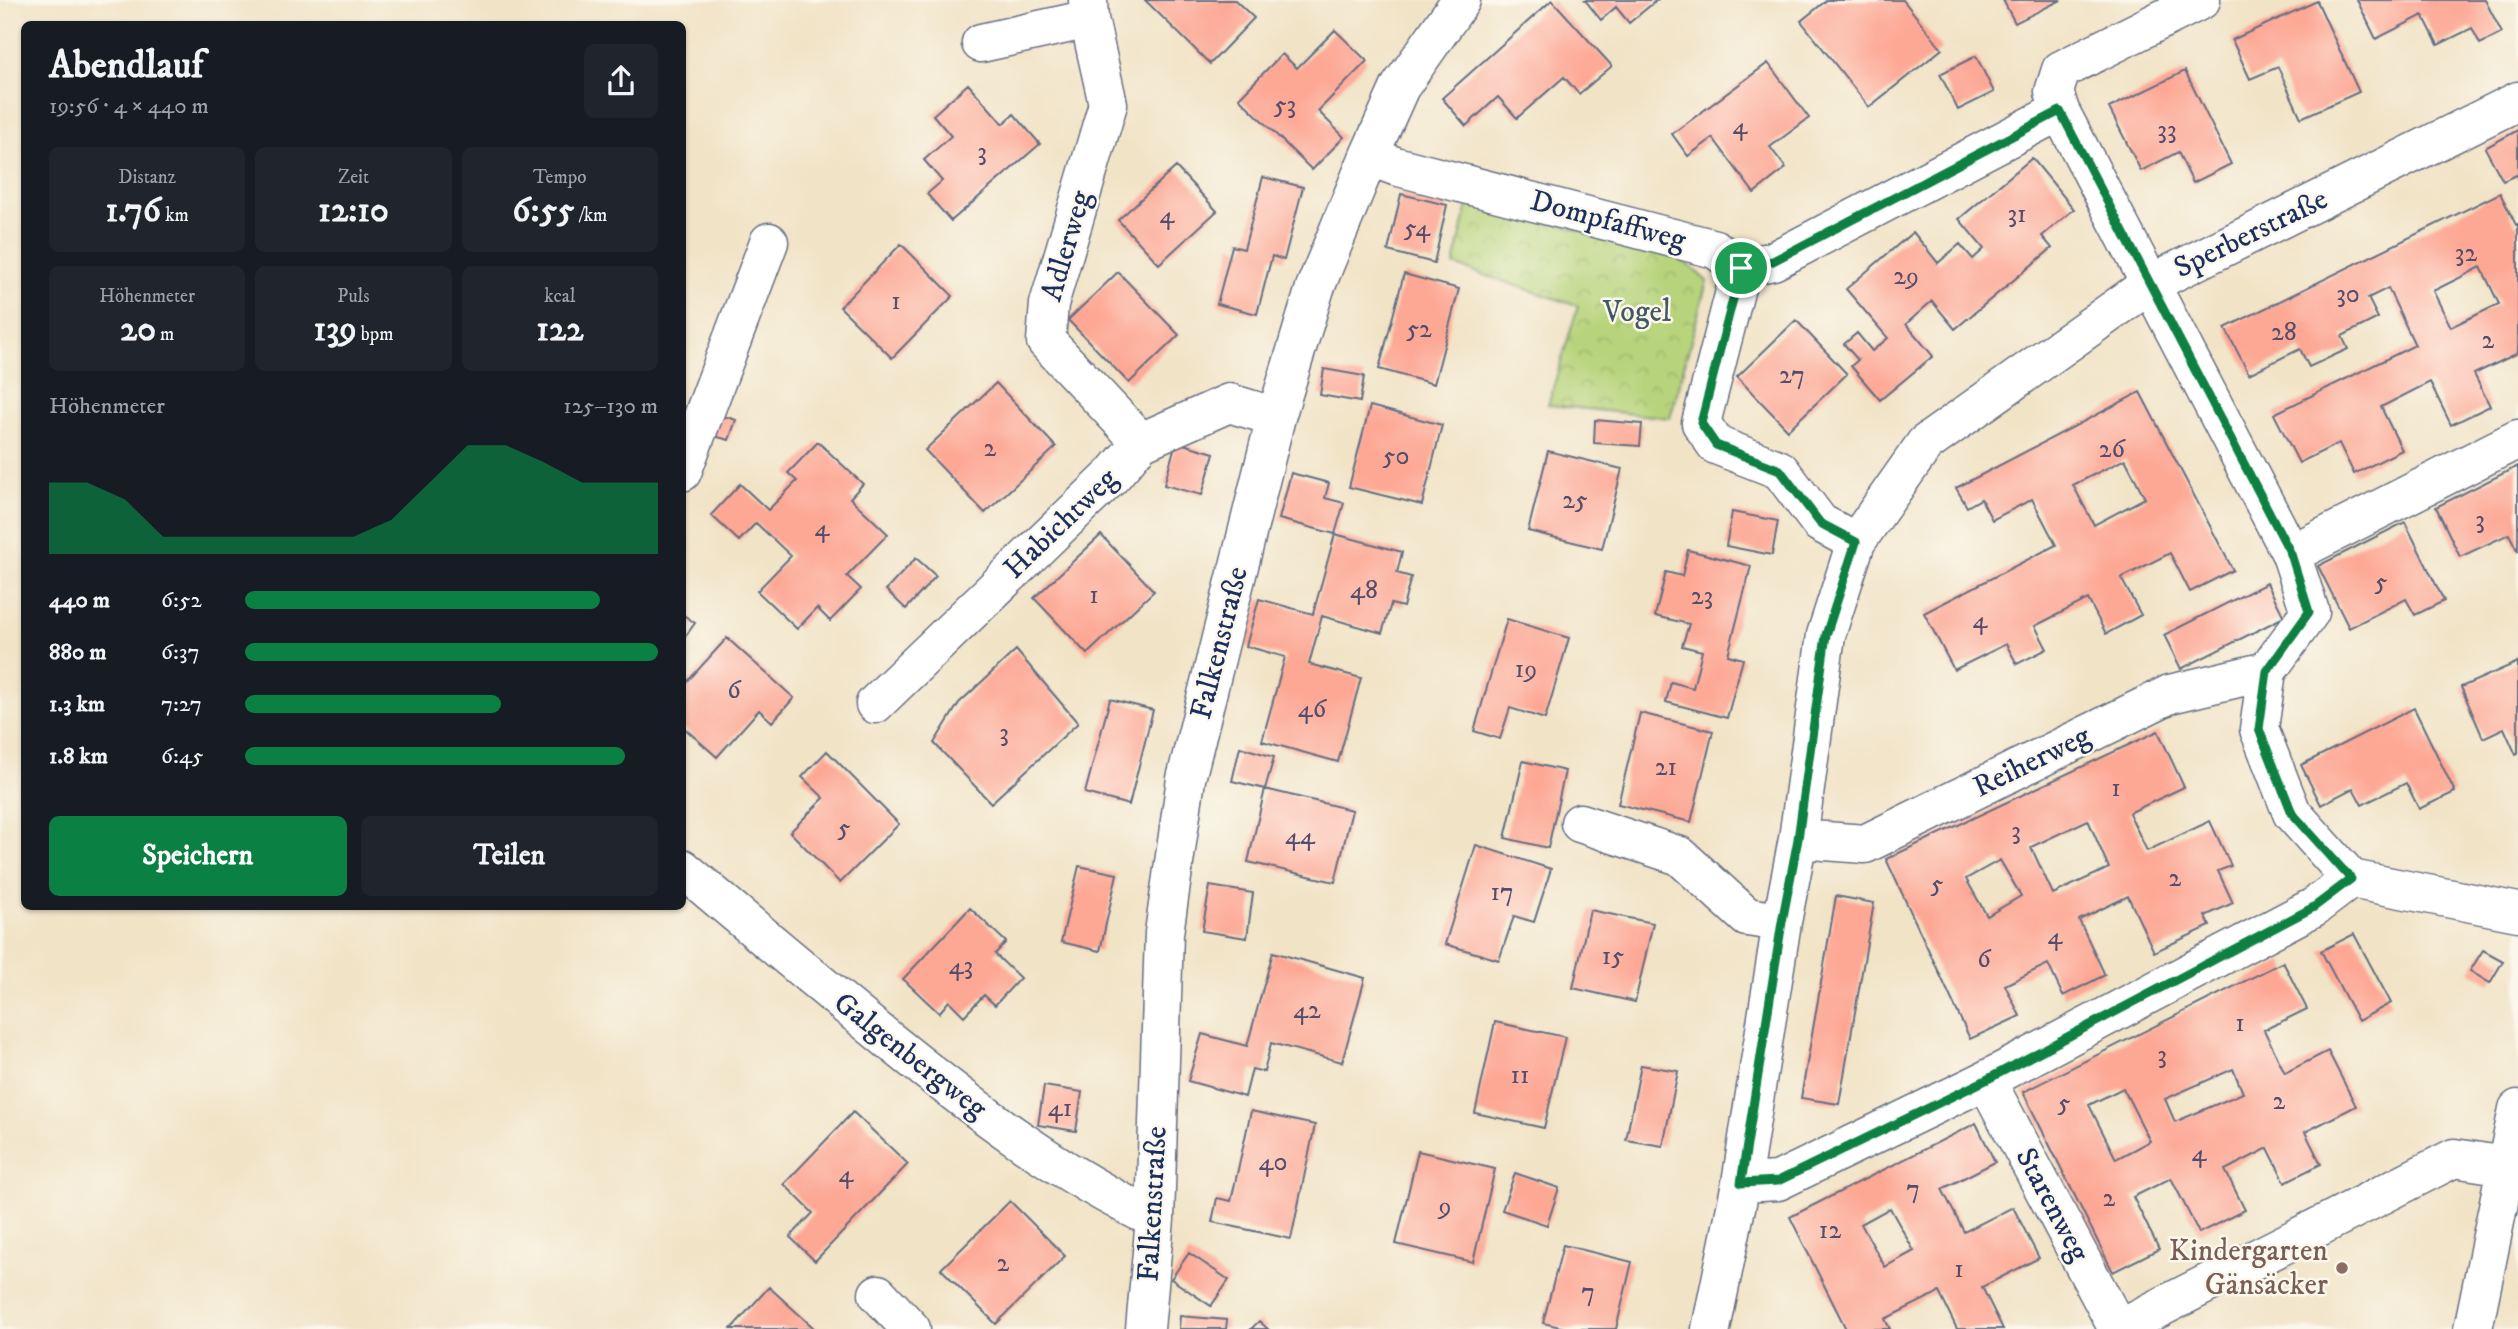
<!DOCTYPE html>
<html lang="de">
<meta charset="utf-8">
<style>
body{margin:0;font-family:"IM FELL DW Pica",serif;background:#20242c;color:#f1f3f6;height:100vh;display:flex;flex-direction:column;font-size:26px;white-space:nowrap}
*{box-sizing:border-box;margin:0}
p{font-size:23px;color:#9ea1a6}
.icon{flex:none;width:38px;height:38px;fill:none;stroke:currentColor;stroke-width:2;stroke-linecap:round;stroke-linejoin:round}
.map{position:relative;flex:1;overflow:hidden}
.sheet{position:absolute;left:21px;top:21px;width:665px;height:889px;display:flex;flex-direction:column;background:#171b24;border-radius:10px;box-shadow:0 2px 5px #0004}
.sheet>*{flex:none}
.pin{position:absolute;display:grid;place-items:center;width:60px;height:60px;color:#fff;margin:-30px;border:4px solid #fff;border-radius:50%;box-shadow:0 2px 7px #0007}
.round{display:grid;place-items:center;flex:none;width:74px;height:74px;border-radius:10px;background:#20242c}
.headline{display:flex;align-items:center;justify-content:space-between;height:119px;padding:0 28px}
h1{font-size:38px;font-weight:700;line-height:52px}
.stats{display:grid;grid-template-columns:repeat(3,1fr);gap:10px;height:119px;padding:7px 28px}
.stats div{display:grid;align-content:center;border-radius:10px;background:#20242c;text-align:center}
.stats b{font-size:35px;font-weight:700}
.stats small{font-size:19px;font-weight:400}
.stats p{font-size:19px}
.chart{height:196px;padding:14px 28px}
.chart p{display:flex;justify-content:space-between}
.chart svg{width:100%;height:126px;margin-top:7px;fill:#0b8043;opacity:.7}
.primary-button{display:flex;gap:14px;margin-top:auto;padding:14px 28px}
.primary-button a{flex:1;height:80px;border-radius:10px;background:#0b8043;color:#fff;font-size:28px;font-weight:700;line-height:80px;text-align:center}
.primary-button a+a{background:#20242c;color:#f1f3f6}
ul{padding:0 28px;list-style:none;font-size:23px}
li{display:grid;grid-template-columns:112px 84px 1fr;align-items:center;height:52px}
li i{height:18px;border-radius:9px;background:#0b8043}
.map>svg:first-child{display:block}
.park{fill:url(#park-crowns);stroke:#69826c;stroke-width:2}
.building{fill:#fda895;fill-rule:evenodd}
.lines{fill:none;stroke-linecap:round;stroke-linejoin:round}
.minor-casing{stroke:#666e82;stroke-width:41}
.minor{stroke:#fff;stroke-width:38}
.route-casing{stroke:#fff;stroke-width:14}
.route{stroke:#0b8043;stroke-width:9}
.education-dot{fill:#8d6e63;stroke:#fbf7ec;stroke-width:2.5}
.labels{text-anchor:middle;dominant-baseline:central;stroke-width:5;stroke-linejoin:round;paint-order:stroke}
.number-label{font-size:26px;fill:#544d6c}
.street-label{font-size:30px;fill:#1b2f5e;stroke:#fbf7ec}
.park-label{font-size:30px;fill:#425865;stroke:#fbf7ec}
.education-label{font-size:30px;fill:#785e54;stroke:#fbf7ec;text-anchor:end}
</style>
<div class="map">
<svg width="2518" height="1329" viewBox="0 0 2518 1329">
<defs>
<pattern id="park-crowns" width="20" height="18" patternUnits="userSpaceOnUse" patternTransform="scale(1.75)"><rect width="20" height="18" fill="#b7d47b"/><path d="M2 6a3 3 0 1 1 6 0M12 15a3 3 0 1 1 6 0" fill="none" stroke="#9db66d"/></pattern>
</defs>
<rect width="100%" height="100%" fill="#fbf7ec"/>
<filter id="ink" filterUnits="userSpaceOnUse"><feTurbulence type="fractalNoise" baseFrequency=".0143" numOctaves="2"/><feDisplacementMap in="SourceGraphic" scale="14" xChannelSelector="R" yChannelSelector="G"/><feConvolveMatrix kernelMatrix="1 2 1 2 8 2 1 2 1" color-interpolation-filters="sRGB"/></filter>
<filter id="wash" filterUnits="userSpaceOnUse"><feTurbulence type="fractalNoise" baseFrequency=".00686" numOctaves="4" result="noise"/><feDisplacementMap in="SourceGraphic" scale="28" xChannelSelector="R" yChannelSelector="G"/><feGaussianBlur stdDeviation="1.57" result="paint"/><feColorMatrix in="noise" values="0 0 0 0 0 0 0 0 0 0 0 0 0 0 0 0 0 1.4 0 .05"/><feComposite in="paint" operator="in"/></filter>
<g filter="url(#wash)">
<rect width="100%" height="100%" fill="#f1e3c6"/>
<path class="park" d="M1469 200 1680 258 1707 281 1670 418 1548 405 1578 306 1454 265Z"/>
<g id="blocks">
<path class="building" d="M1145 0H1235L1254 18 1210 64Z
M1552 0 1612 66 1579 94 1564 77 1517 118 1498 97 1466 126 1442 98Z
M1585 0H1657L1629 23 1616 7 1601 20Z
M1827 0H1903L1942 49 1869 107 1801 21Z
M2003 0H2061L2015 23Z
M2357 0H2485L2502 33 2480 44 2472 28 2438 45 2423 15 2376 39Z
M2317 1 2359 92 2301 118 2278 67 2250 79 2232 40Z
M1335 30 1367 61 1318 111 1344 137 1312 170 1239 98 1282 54 1297 68Z
M1976 56 1994 92 1958 110 1940 74Z
M1768 63 1809 118 1770 147 1786 168 1754 193 1713 138 1688 156 1672 134Z
M2185 71 2231 164 2193 183 2178 152 2141 171 2109 108Z
M968 84 1003 124 1014 114 1040 144 951 221 927 194 942 181 924 160 951 136 933 115Z
M2518 130V180L2516 175 2503 181 2485 148Z
M2032 158 2074 209 2042 236 2052 248 1955 329 1932 301 1906 324 1933 356 1880 400 1851 366 1858 360 1844 344 1857 333 1872 351 1888 338 1846 289 1913 232 1938 263 1960 244 1973 259 1984 249 1959 219Z
M1176 167 1217 211 1159 264 1118 220Z
M1263 177 1303 187 1284 260 1272 256 1257 314 1217 304 1232 246 1244 249Z
M2500 193 2516 225 2518 224V353L2474 374 2490 406 2451 425 2430 382 2381 407 2402 450 2354 474 2339 443 2299 463 2274 414 2415 345 2388 288 2368 298 2378 318 2342 336 2348 349 2309 367 2300 349 2249 374 2225 328ZM2481 267 2499 304 2451 327 2433 291Z
M1401 194 1447 205 1434 263 1388 251Z
M901 244 953 296 892 358 840 307Z
M1118 272 1179 335 1129 383 1068 320Z
M1404 274 1459 289 1434 384 1379 369Z
M1796 320 1847 374 1788 430 1737 377Z
M1324 369 1364 376 1360 402 1320 395Z
M996 383 1056 447 985 513 925 450Z
M2140 392 2233 570 2190 592 2170 553 2121 578 2141 615 2106 634 2088 599 2035 626 2047 649 2017 664 2006 644 1954 670 1924 613 2056 545 2032 499 1992 520 1981 499 1967 507 1956 488ZM2125 459 2145 498 2094 525 2073 485Z
M1370 406 1442 425 1422 505 1349 487Z
M714 413 736 420 729 440 707 434Z
M1595 420 1642 424 1640 446 1594 443Z
M818 442 863 484 850 498 888 534 847 576 861 589 830 621 817 608 797 629 757 591 791 556 756 523 739 541 711 515 740 484 768 510 797 481 788 473Z
M1176 442 1214 453 1202 495 1164 485Z
M1548 451 1622 469 1602 549 1528 531Z
M2518 466V552L2509 534 2460 557 2436 507Z
M1291 473 1329 483 1325 498 1344 503 1335 534 1402 552 1397 573 1411 577 1403 607 1391 604 1382 633 1322 616 1309 664 1361 678 1338 762 1262 741 1285 657 1246 646 1259 599 1313 614 1335 534 1279 519Z
M1732 512 1778 521 1772 555 1726 546Z
M2405 522 2444 601 2415 615 2406 599 2349 628 2318 566Z
M1101 535 1154 591 1087 654 1034 598Z
M1688 550 1751 566 1728 655 1743 659 1727 718 1666 702 1671 682 1693 688 1702 651 1682 646 1689 624 1655 616 1666 572 1682 576Z
M916 558 936 576 906 609 886 590Z
M2267 583 2284 617 2181 669 2164 635Z
M682 614 695 623 682 641Z
M1507 619 1569 638 1545 719 1510 708 1500 739 1474 731Z
M727 638 794 698 772 722 759 710 717 757 682 726V678L687 682Z
M1016 650 1078 723 991 803 934 743 959 703Z
M2518 662V754L2516 755 2504 728 2483 738 2461 687Z
M1110 699 1153 710 1129 805 1085 793Z
M2414 708 2455 792 2419 809 2406 783 2362 805 2353 788 2321 805 2301 765Z
M1640 713 1713 731 1691 822 1618 804Z
M2158 731 2184 787 2129 813 2147 851 2210 821 2231 866 2218 871 2233 903 2205 916 2210 926 2154 952 2128 896 2079 920 2105 975 2063 996 2048 964 2005 985 2020 1016 1970 1039 1886 859ZM2088 820 2109 868 2053 894 2031 847ZM2000 860 2021 896 1987 916 1966 879Z
M1240 747 1274 757 1265 789 1352 810 1335 882 1248 862 1265 789 1232 781Z
M827 751 899 824 840 883 790 832 824 798 802 777Z
M1523 761 1565 771 1548 848 1505 838Z
M1476 845 1551 869 1534 922 1514 916 1499 960 1445 944Z
M1079 866 1117 874 1100 951 1061 942Z
M1210 886 1253 893 1247 938 1202 931Z
M1836 896 1874 903 1839 1104 1801 1098Z
M970 908 1006 942 995 954 1020 978 995 1005 984 995 964 1016 949 1001 939 1013 903 979Z
M1590 910 1653 923 1635 1002 1573 988Z
M2354 934 2391 1003 2358 1021 2321 951Z
M2483 950 2503 961 2490 983 2470 971Z
M1273 952 1365 978 1342 1062 1271 1043 1264 1072 1252 1069 1245 1097 1188 1081 1202 1034 1247 1046Z
M2283 962 2307 1009 2264 1030 2285 1073 2328 1051 2356 1106 2305 1132 2321 1164 2285 1182 2268 1148 2225 1170 2245 1210 2199 1233 2171 1178 2133 1197 2159 1249 2113 1272 2023 1092ZM2233 1069 2243 1093 2175 1122 2165 1099ZM2123 1088 2150 1141 2116 1159 2089 1105Z
M1495 1022 1565 1037 1544 1128 1475 1113Z
M1641 1065 1678 1071 1663 1146 1626 1140Z
M1044 1086 1082 1092 1076 1131 1038 1125Z
M1251 1111 1315 1125 1291 1239 1212 1222 1217 1198 1231 1201Z
M853 1112 908 1164 815 1261 790 1237 813 1213 784 1184Z
M1976 1123 1995 1162 1942 1189 1964 1232 2013 1207 2039 1258 1982 1287 2003 1329H1957L1939 1292 1885 1319 1890 1329H1846L1790 1217ZM1890 1208 1914 1251 1885 1267 1861 1224Z
M1418 1151 1495 1169 1473 1262 1396 1244Z
M1515 1173 1559 1188 1547 1225 1502 1210Z
M1010 1201 1065 1256 996 1324 941 1269Z
M1563 1245 1632 1262 1616 1329H1569L1543 1323Z
M1189 1253 1229 1280 1211 1306 1171 1279Z
M769 1287 815 1329H731Z
M1180 1316 1227 1320 1226 1329H1179Z
M1259 1321 1268 1329H1251Z"/>
</g>
</g>
<g filter="url(#ink)">
<use href="#blocks" fill-opacity="0" stroke="#666e82" stroke-width="2"/>
<g class="lines">
<g class="minor-casing">
<path id="minor" d="M1088 0 1089 19 1108 104 1049 304 1046 341 1141 442
M2201 0 2061 70 2054 92 2060 111 2291 554 2310 612 2267 671 2259 729 2292 813 2351 879 2518 912
M981 43 1089 19
M1369 156 1395 166 1715 249 1741 268 1773 261 2060 111
M1741 268 1701 423 1716 445 1780 470 1820 523 1856 542
M682 472 769 242
M2291 554 2518 439
M875 704 1113 475 1141 442 1229 403 1276 417
M1580 823 1680 856 1747 917 1782 922
M1798 839 1865 844 2170 694 2267 671
M682 868C752 927 821 985 891 1042 973 1108 1059 1174 1155 1219
M1986 1080 2118 1329
M1741 1183 1778 1181 1986 1080 2314 907 2351 879
M878 1294 911 1329
M1145 1329 1155 1219 1164 933 1186 779 1276 417 1315 288 1369 156 1400 87 1461 0
M1711 1329 1741 1183 1782 922 1798 839 1826 635 1856 542 1925 444 2150 284 2518 101
M2118 1329 2454 1158 2506 1166
M2473 1329 2518 1109"/>
</g>
<use href="#minor" class="minor"/>
</g>
</g>
<g class="lines" filter="url(#ink)">
<g class="route-casing">
<path id="route" d="M2060 111 2291 554 2309 612 2267 671 2259 729 2292 813 2351 879 2314 907 1986 1080 1778 1181 1741 1183 1782 922 1798 839 1826 635 1856 542 1820 523 1780 470 1716 445 1701 423 1741 268 1773 261Z"/>
</g>
<use href="#route" class="route"/>
</g>
<circle class="education-dot" cx="2342" cy="1268" r="7"/>
<g class="labels">
<g class="number-label">
<text x="1285" y="105">53</text>
<text x="1740" y="126">4</text>
<text x="2167" y="130">33</text>
<text x="982" y="152">3</text>
<text x="2017" y="214">31</text>
<text x="1167" y="215">4</text>
<text x="1417" y="228">54</text>
<text x="2466" y="253">32</text>
<text x="1906" y="276">29</text>
<text x="2348" y="294">30</text>
<text x="896" y="301">1</text>
<text x="1419" y="329">52</text>
<text x="2284" y="332">28</text>
<text x="2488" y="340">2</text>
<text x="1792" y="375">27</text>
<text x="990" y="448">2</text>
<text x="2112" y="449">26</text>
<text x="1396" y="456">50</text>
<text x="1575" y="500">25</text>
<text x="2480" y="520">3</text>
<text x="822" y="528">4</text>
<text x="2381" y="582">5</text>
<text x="1364" y="590">48</text>
<text x="1094" y="595">1</text>
<text x="1702" y="596">23</text>
<text x="1980" y="620">4</text>
<text x="1526" y="669">19</text>
<text x="734" y="690">6</text>
<text x="1312" y="709">46</text>
<text x="1004" y="733">3</text>
<text x="1666" y="767">21</text>
<text x="2116" y="788">1</text>
<text x="844" y="828">5</text>
<text x="2016" y="831">3</text>
<text x="1300" y="836">44</text>
<text x="2175" y="878">2</text>
<text x="1937" y="884">5</text>
<text x="1502" y="892">17</text>
<text x="2055" y="936">4</text>
<text x="1613" y="956">15</text>
<text x="1984" y="959">6</text>
<text x="961" y="966">43</text>
<text x="1307" y="1010">42</text>
<text x="2240" y="1023">1</text>
<text x="2162" y="1055">3</text>
<text x="1520" y="1075">11</text>
<text x="2279" y="1101">2</text>
<text x="2064" y="1103">5</text>
<text x="1060" y="1108">41</text>
<text x="2199" y="1153">4</text>
<text x="1273" y="1162">40</text>
<text x="846" y="1174">4</text>
<text x="1913" y="1189">7</text>
<text x="2109" y="1198">2</text>
<text x="1445" y="1206">9</text>
<text x="1830" y="1230">12</text>
<text x="1003" y="1263">2</text>
<text x="1959" y="1269">1</text>
<text x="1588" y="1292">7</text>
</g>
<g class="street-label">
<text transform="translate(1608 221) rotate(15)">Dompfaffweg</text>
<text transform="translate(2251 234) rotate(-26)">Sperberstraße</text>
<text transform="translate(1067 246) rotate(-74)">Adlerweg</text>
<text transform="translate(1061 524) rotate(-44)">Habichtweg</text>
<text transform="translate(1220 643) rotate(-76)">Falkenstraße</text>
<text transform="translate(2032 762) rotate(-26)">Reiherweg</text>
<text transform="translate(910 1056) rotate(38)">Galgenbergweg</text>
<text transform="translate(1153 1204) rotate(-87)">Falkenstraße</text>
<text transform="translate(2052 1205) rotate(62)">Starenweg</text>
</g>
<g class="park-label">
<text x="1637" y="312">Vogel</text>
</g>
<g class="education-label">
<text x="2328" y="1251">Kindergarten<tspan x="2328" dy="34">Gänsäcker</tspan></text>
</g>
</g>
</svg>
<div class="pin" style="left:1741px;top:268px;background:#1e9e55"><svg class="icon" aria-label="arrive" viewBox="0 0 24 24"><path d="M6 21V4h12l-3 4 3 4H6"/></svg></div>
<section class="sheet">
<div class="headline"><div><h1>Abendlauf</h1><p>19:56 · 4 × 440 m</p></div><a class="round"><svg class="icon" aria-label="share" viewBox="0 0 24 24"><path d="M12 15V3M7 8l5-5 5 5M5 13v7h14v-7"/></svg></a></div>
<div class="stats">
<div><p>Distanz</p><b>1.76<small> km</small></b></div>
<div><p>Zeit</p><b>12:10</b></div>
<div><p>Tempo</p><b>6:55<small> /km</small></b></div>
</div>
<div class="stats">
<div><p>Höhenmeter</p><b>20<small> m</small></b></div>
<div><p>Puls</p><b>139<small> bpm</small></b></div>
<div><p>kcal</p><b>122</b></div>
</div>
<div class="chart"><p><span>Höhenmeter</span>125–130 m</p>
<svg viewBox="0 0 160 44" preserveAspectRatio="none"><path d="M0 44V19L10 19L20 25L30 38L40 38L50 38L60 38L70 38L80 38L90 32L100 19L110 6L120 6L130 12L140 19L150 19L160 19V44z"/></svg>
</div>
<ul>
<li><b>440 m</b>6:52<i style="width:86%"></i></li>
<li><b>880 m</b>6:37<i style="width:100%"></i></li>
<li><b>1.3 km</b>7:27<i style="width:62%"></i></li>
<li><b>1.8 km</b>6:45<i style="width:92%"></i></li>
</ul>
<div class="primary-button"><a>Speichern</a><a>Teilen</a></div>
</section>
</div>
